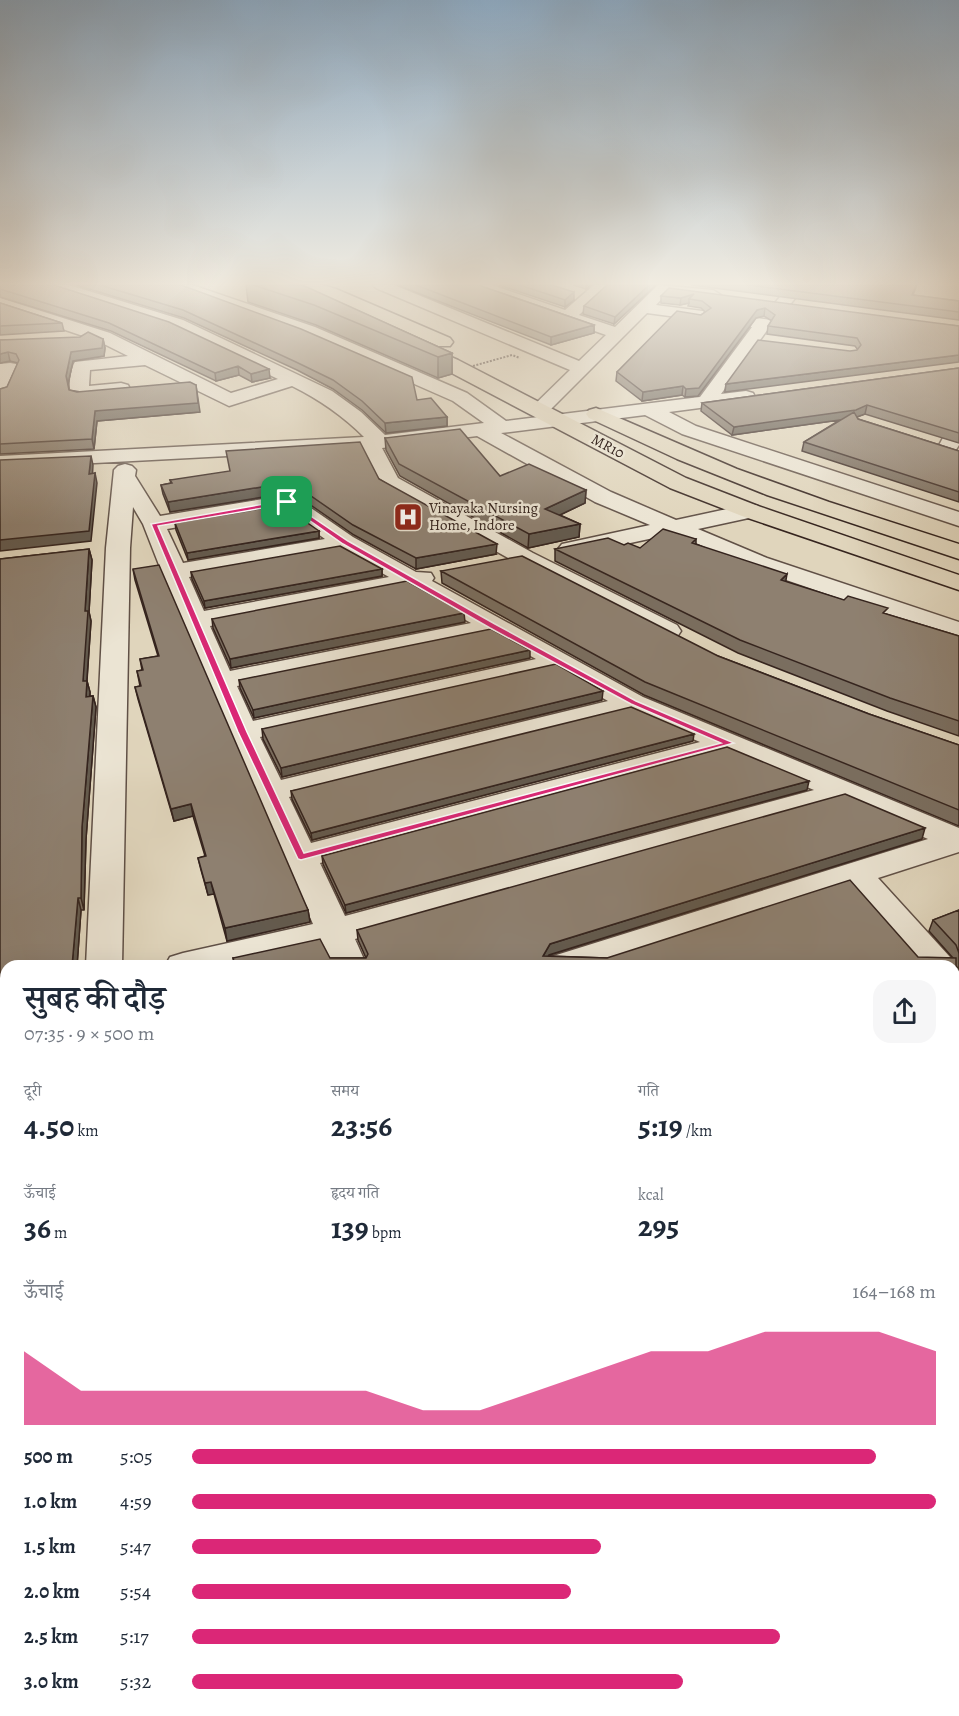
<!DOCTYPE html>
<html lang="hi">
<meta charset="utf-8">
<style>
body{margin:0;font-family:Alegreya,"Noto Serif Devanagari",serif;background:#f6f6f7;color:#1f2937;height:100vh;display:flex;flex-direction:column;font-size:22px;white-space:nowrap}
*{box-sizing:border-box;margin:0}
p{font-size:20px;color:#747a83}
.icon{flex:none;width:33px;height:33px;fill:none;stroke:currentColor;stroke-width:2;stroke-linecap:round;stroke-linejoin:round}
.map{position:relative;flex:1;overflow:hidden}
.panel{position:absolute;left:0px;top:960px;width:960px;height:756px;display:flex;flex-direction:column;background:#fff;border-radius:18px 18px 0 0;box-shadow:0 6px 24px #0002}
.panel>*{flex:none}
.pin{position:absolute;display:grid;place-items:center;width:51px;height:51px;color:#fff;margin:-26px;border-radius:12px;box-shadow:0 3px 9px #0006}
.round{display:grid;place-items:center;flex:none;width:63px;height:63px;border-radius:18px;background:#f6f6f7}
.overview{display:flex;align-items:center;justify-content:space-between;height:102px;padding:0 24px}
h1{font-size:33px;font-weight:600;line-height:45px}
.metrics{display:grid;grid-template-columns:repeat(3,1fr);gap:9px;height:102px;padding:6px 24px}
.metrics div{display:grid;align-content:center}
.metrics b{font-size:30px;font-weight:600}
.metrics small{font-size:16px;font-weight:400}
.metrics p{font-size:16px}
.chart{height:168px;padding:12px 24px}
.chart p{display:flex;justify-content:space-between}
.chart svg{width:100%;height:108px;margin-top:6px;fill:#db2777;opacity:.7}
ul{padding:0 24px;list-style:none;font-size:20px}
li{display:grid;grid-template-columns:96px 72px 1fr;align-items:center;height:45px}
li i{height:15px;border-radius:8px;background:#db2777}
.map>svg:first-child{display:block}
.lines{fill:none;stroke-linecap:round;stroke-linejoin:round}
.minor-casing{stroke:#605046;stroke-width:3}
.major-casing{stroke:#35241e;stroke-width:3}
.minor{fill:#ebe4d3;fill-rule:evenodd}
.major{fill:#e0d5bc;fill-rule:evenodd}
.path-bridge{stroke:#35241e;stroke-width:2;stroke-dasharray:2 1.5;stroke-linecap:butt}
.wall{fill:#7a6e60;stroke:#35241e;stroke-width:1.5}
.shaded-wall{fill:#635a4e;stroke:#35241e;stroke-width:1.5}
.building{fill:#8e8070;stroke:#35241e;stroke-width:1.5}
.route{fill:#db2777;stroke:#fff;stroke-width:1.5;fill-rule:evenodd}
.labels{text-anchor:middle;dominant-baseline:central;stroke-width:5;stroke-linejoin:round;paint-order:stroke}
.far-street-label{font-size:15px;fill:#35241e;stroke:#ebe4d3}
.far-poi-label{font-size:15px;fill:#35241e;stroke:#ebe4d3;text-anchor:start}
</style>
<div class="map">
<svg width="959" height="1716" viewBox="0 0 959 1716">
<rect width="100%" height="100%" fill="#e0d5bc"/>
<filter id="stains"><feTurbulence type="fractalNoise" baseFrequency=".00333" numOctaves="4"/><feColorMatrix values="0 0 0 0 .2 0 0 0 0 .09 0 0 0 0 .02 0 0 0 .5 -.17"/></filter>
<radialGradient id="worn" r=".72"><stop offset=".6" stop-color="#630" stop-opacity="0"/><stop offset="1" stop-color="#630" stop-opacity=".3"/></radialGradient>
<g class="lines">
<g class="minor-casing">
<path id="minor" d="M46 285H69L183 320 332 391 361 412 385 435 484 423 453 401 303 335 173 288 170 285H192L315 327 467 393 506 421 700 397 752 327 647 313 546 414H532L529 410 570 370 376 288 373 285H394L579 361 606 335 473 288 470 285H492L565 310 594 285H611L579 315 615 327 658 285 713 290 721 295 713 300 667 293 656 305 819 326 821 330 819 334 813 335 768 329 721 394 746 391 753 393 755 397 753 401 669 412 696 426 959 512V526L682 434 645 415 501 433 611 492 676 520 750 504 758 506 761 511 758 516 698 529 767 558 959 622V639L751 568 672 534 570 556 562 554 558 549 562 544 650 525 595 502 477 436 382 448 398 478 533 553 677 625 681 631 677 637 668 639 659 637 517 563 381 487 362 449 0 468V456L364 437C342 415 320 400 292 386L229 406 145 365 90 370 89 386 121 383 128 385 130 389 128 393 79 399 72 397C68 389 70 370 75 362L128 356 98 341 0 308V298L110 333 231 393 278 379 171 328 49 288Z
M790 285H806L788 307H776L774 304Z
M10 363 16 364 19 368 7 395 0 397V364Z
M959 419V445L954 453H940L937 449 952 421Z
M125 464 132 466 136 470 135 476 160 516 287 495 295 497 353 537 416 572 431 573 434 578 432 581 643 697 959 828V852L878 878 950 957 955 966 954 968V966H916L848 888 605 966H545L550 957 928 839 842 802 355 939 367 966H331L323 947 241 966H165L170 957 183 953 313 924 181 621 143 524 133 507 130 548 122 966H86L106 548 114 470 118 466ZM283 509 325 539 183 563 167 529ZM341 550 389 577 204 611 189 577ZM409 588 471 623 230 671 210 626ZM491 634 536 659 253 721 237 686ZM556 671 608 701 281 780 260 737ZM630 712 700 742 311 843 289 797ZM726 753 814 790 345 916 320 863Z
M954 969 959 971V1001L954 999Z
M959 1058V1090L954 1092V1060Z
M959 1218V1258L954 1260V1220Z
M959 1449V1501L954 1503V1451Z
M64 1710H124V1716H64Z
M379 1710H451L448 1716H376Z
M649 1710H709L712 1716H652Z"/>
</g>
<g class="major-casing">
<path id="major" d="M299 285H323L336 289 450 338 453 342 450 346H438L324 295 302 288Z
M412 340 458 360 686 478 758 506 959 575V590L742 516 670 488 406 349 403 345 406 341Z
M596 408 737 469 829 502 959 544V559L767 495 677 459 589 418 586 414 589 410Z"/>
</g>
<use href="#minor" class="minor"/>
<use href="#major" class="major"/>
<path class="path-bridge" d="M473 366 512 355 520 358"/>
</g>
<path class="wall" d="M0 285 270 378 252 382 239 375 216 381 111 331 0 297Z
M76 285H181L417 400 447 417V426L386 433 362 410 333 389 297 370 184 318Z
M246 285H301L452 353V374L438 378 316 325 248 302Z
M397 285H478L594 325V333L551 345Z
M499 285H552L574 300 565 307Z
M573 285H591L586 289Z
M656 285 614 324 583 314 584 306Z
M691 285H917L913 295 959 301V320Z
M661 296 959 326 725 392 726 384 858 350 855 346 767 334 768 326 772 321 764 316 756 318 698 396 685 397 682 395 642 401 616 381 617 372 705 312 701 308 688 306 689 303 680 305 661 303Z
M0 303 62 323 64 331 0 335Z
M103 339 105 348 104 356 73 361 68 384 69 390 200 412 97 421 94 449 0 454V389L7 387 18 363 10 361 0 363V340Z
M959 368V443L865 414 857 417 858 419 959 451V502L802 451 804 442 840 420 732 435 701 411 702 403Z
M385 438 500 476 586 490 585 503 560 515 580 524 579 537 528 548 400 476 386 450Z
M379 479 496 554 416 569 354 535 296 495 288 493 170 512 163 494 161 485 171 483 170 480Z
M175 523 319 531V538L188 560 176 530Z
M696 539V544L786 582 886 614 959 636V736L887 711 738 653 555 561V549L624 545 640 548Z
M89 549 92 560 89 612 91 621 87 681 90 692V696H93L96 707 86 839 84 910H81L77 966H6V1430L0 1431V559Z
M133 569 308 910 310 922 227 941 214 894 208 895 201 870 198 858 205 856 193 816 174 821 138 699 135 687 140 686 137 671 142 670 140 659 158 656 135 580Z
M382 569V576L205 608 192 579 191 572Z
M441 571 718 656 869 714 959 745V826L644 695 442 583Z
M212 619 465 622 231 668 213 628Z
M530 658 254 718 240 688 239 680Z
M602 700 282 777 263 739 262 729Z
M693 741 312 840 292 799 291 791Z
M807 790 346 913 323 864 322 856Z
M922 839 549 955V956L607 958H953L929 931 933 920 959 910V969L956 966V988L959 990V1056L956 1057 959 1208 954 1210V966L235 965 233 958H366L358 940 357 930Z
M6 1445V1590H0V1447Z
M0 1661H6V1710H9L4 1711 0 1716Z
M716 1710H928L926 1712 918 1716H719Z"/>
<path class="shaded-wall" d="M586 285H591L586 289Z
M649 285H656L614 324 615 317Z
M574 292V300L565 307V300Z
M694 294 689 299V303L680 305 681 298Z
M765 308 764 316 756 318 698 396 685 397 686 389 757 310Z
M594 325V333L551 345V337Z
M103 339 105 348 104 356 73 361 68 384 66 376 71 352Z
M8 352 10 361 0 363V354Z
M452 353V374L438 378V357Z
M959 355V362L725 392 726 384Z
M238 366 239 375 216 381 215 373Z
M269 369 270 378 252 382 251 374Z
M196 385 200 412 97 421 94 449 92 439 95 411Z
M683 386 682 395 642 401 643 392Z
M867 405 865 414 854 418 732 435 734 427Z
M447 417V426L386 433 385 423Z
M91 456 93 465 92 483 89 474Z
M95 473 97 483 91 541 0 551V540Z
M286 483 288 493 170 512 168 502Z
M586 490 585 503 545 522V509Z
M580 524 579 537 528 548 529 534Z
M319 531V538L188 560 187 553Z
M497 544 496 554 416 569V558Z
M89 549 92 560 89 612 91 621 86 692 83 681 85 611Z
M382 569V576L205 608 204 601Z
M787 574 785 586 781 580Z
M464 613 465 622 231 668 230 659Z
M530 650V658L254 718 253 710Z
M87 681 90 692 89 708 86 697Z
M603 691 602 700 282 777 281 768Z
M93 696 96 707 86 839 84 910 81 898 82 827Z
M694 734 693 741 312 840 311 833Z
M809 781 807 790 346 913 345 905Z
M191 804 193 816 174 821 171 809Z
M925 828 922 839 549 955 543 966V956L550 944Z
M211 882 214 894 208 895 205 883Z
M78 898 81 910 77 966H72Z
M308 910 310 922 227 941 225 928Z
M959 1048 958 1056 954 1059 956 1049Z
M959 1200V1208L954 1210V1202Z
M959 1433V1438L954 1440V1435Z
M6 1553V1587L0 1579V1575Z
M6 1665V1705L1 1700Z
M959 1689V1693L954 1695V1692Z
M0 1707 4 1711V1716H0Z
M364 1710H378L374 1716H352L351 1714Z
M923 1710H928L926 1712 918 1716H911Z"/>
<path class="building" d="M0 285H54L169 322 269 369 251 374 238 366 215 373 109 323 0 289Z
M100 285H181L301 329 412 377 417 400 431 398 447 417 385 423 362 401 333 380 296 362 183 310Z
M253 285H301L309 288 452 353 438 357 314 305Z
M416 285H478L594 325 551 337Z
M520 285H552L574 292 565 300Z
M607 285H649L615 317 584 306Z
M749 285H916L912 295 959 301V312Z
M669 288 959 326V355L726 384 758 340 850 351 857 350 861 345 857 338 768 326 775 315 765 308 757 310 699 388 686 389 683 386 643 392 617 372 677 311 701 315 711 308 702 301 689 299 694 294 681 298 661 296Z
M0 303 62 323 0 326Z
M88 332 103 339 102 348 71 352 66 376 69 390 77 392 190 382 196 385 198 403 95 411 92 439 0 444V389L7 387 19 360 16 354 8 352 0 354V340L80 337Z
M959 368V433L867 405 856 410 734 427 702 403Z
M854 412 858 419 959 451V492L804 442Z
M460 429 500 476 529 464 586 490 545 509 580 524 529 534 399 464 385 438Z
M360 442 379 479 497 544 416 558 353 525 295 485 286 483 168 502 161 485 172 483 170 480 230 471 226 451Z
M91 456 89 474 95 473 89 531 0 540V460Z
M282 505 319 531 187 553 175 523Z
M663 529 696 539 692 543 787 574 781 580 844 600 848 596 888 608 883 613 959 636V721L890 698 740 640 555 549 608 538 624 545 628 543 640 548Z
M340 546 382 569 204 601 191 572Z
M89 549 85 611H88L83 681H87L86 697 93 696 82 827 81 898H78L72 966H6V1419L0 1420V559Z
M522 556 718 656 869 714 959 745V810L645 682 441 571Z
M159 565 308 910 225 928 211 882 205 883 198 858 206 856 191 804 171 809 135 687 141 686 137 671 143 670 140 659 159 656 133 569Z
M407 581 464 613 230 659 212 619Z
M491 629 530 650 253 710 239 680Z
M556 664 603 691 281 768 262 729Z
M631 707 694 734 311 833 291 791Z
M727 747 809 781 345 905 322 856Z
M845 794 925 828 550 944 543 956 607 958 850 880 918 957 956 958V988L959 990V1048L956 1049V1081L959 1083V1200L954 1202V966H231L235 965 233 958 320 939 330 958H366L368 954 357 930Z
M959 910V953L956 945 933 920Z
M959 1294V1433L954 1435V1296Z
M6 1445V1508L5 1512H6V1553L0 1575V1447Z
M959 1497V1689L954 1692V1499Z
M0 1661H6L0 1700Z
M171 1710H364L351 1714 352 1716H172Z
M473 1710H475L476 1714 484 1710H653L655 1716H460Z
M723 1710H923L911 1716H726Z"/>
<linearGradient id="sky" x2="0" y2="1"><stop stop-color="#8da9c1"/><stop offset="0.54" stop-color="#f1ece1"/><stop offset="1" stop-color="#f1ece1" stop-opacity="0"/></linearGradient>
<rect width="959" height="525" fill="url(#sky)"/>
<path class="route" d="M287 500 348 541 495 624 636 701 734 743 301 860 298 859 238 732 151 524ZM286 504 343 544 490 628 631 704 721 743 304 853 247 732 158 526Z"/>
<defs>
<g id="hospital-square" transform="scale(1.5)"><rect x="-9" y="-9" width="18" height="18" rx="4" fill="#8f2418" stroke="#ebe4d3"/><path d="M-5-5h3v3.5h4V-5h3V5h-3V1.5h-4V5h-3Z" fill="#fff"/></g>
</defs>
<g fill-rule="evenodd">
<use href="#hospital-square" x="408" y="517"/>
</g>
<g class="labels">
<g class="far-street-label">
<text transform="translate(608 446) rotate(28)">MR10</text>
</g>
<g class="far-poi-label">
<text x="429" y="508">Vinayaka Nursing<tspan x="429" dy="17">Home, Indore</tspan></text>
</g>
</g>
<rect width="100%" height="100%" filter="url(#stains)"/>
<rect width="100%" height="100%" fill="url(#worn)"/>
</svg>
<div class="pin" style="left:287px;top:502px;background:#1e9e55"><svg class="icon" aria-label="arrive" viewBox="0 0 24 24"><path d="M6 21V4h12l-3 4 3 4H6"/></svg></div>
<section class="panel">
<div class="overview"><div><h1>सुबह की दौड़</h1><p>07:35 · 9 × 500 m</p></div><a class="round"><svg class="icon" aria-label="share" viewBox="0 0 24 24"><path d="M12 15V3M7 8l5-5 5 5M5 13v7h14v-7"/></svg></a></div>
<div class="metrics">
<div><p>दूरी</p><b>4.50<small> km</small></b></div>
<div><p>समय</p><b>23:56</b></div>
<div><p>गति</p><b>5:19<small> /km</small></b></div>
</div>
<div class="metrics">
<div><p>ऊँचाई</p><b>36<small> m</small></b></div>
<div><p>हृदय गति</p><b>139<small> bpm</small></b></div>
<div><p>kcal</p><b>295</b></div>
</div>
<div class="chart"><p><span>ऊँचाई</span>164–168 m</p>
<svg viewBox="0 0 160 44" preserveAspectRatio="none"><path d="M0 44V14L10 30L20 30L30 30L40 30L50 30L60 30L70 38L80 38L90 30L100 22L110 14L120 14L130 6L140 6L150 6L160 14V44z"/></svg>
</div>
<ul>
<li><b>500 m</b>5:05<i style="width:92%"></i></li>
<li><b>1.0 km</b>4:59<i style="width:100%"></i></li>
<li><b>1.5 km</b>5:47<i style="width:55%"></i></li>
<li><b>2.0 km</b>5:54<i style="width:51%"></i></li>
<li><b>2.5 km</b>5:17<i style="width:79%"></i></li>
<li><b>3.0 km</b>5:32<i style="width:66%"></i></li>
</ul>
</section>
</div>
